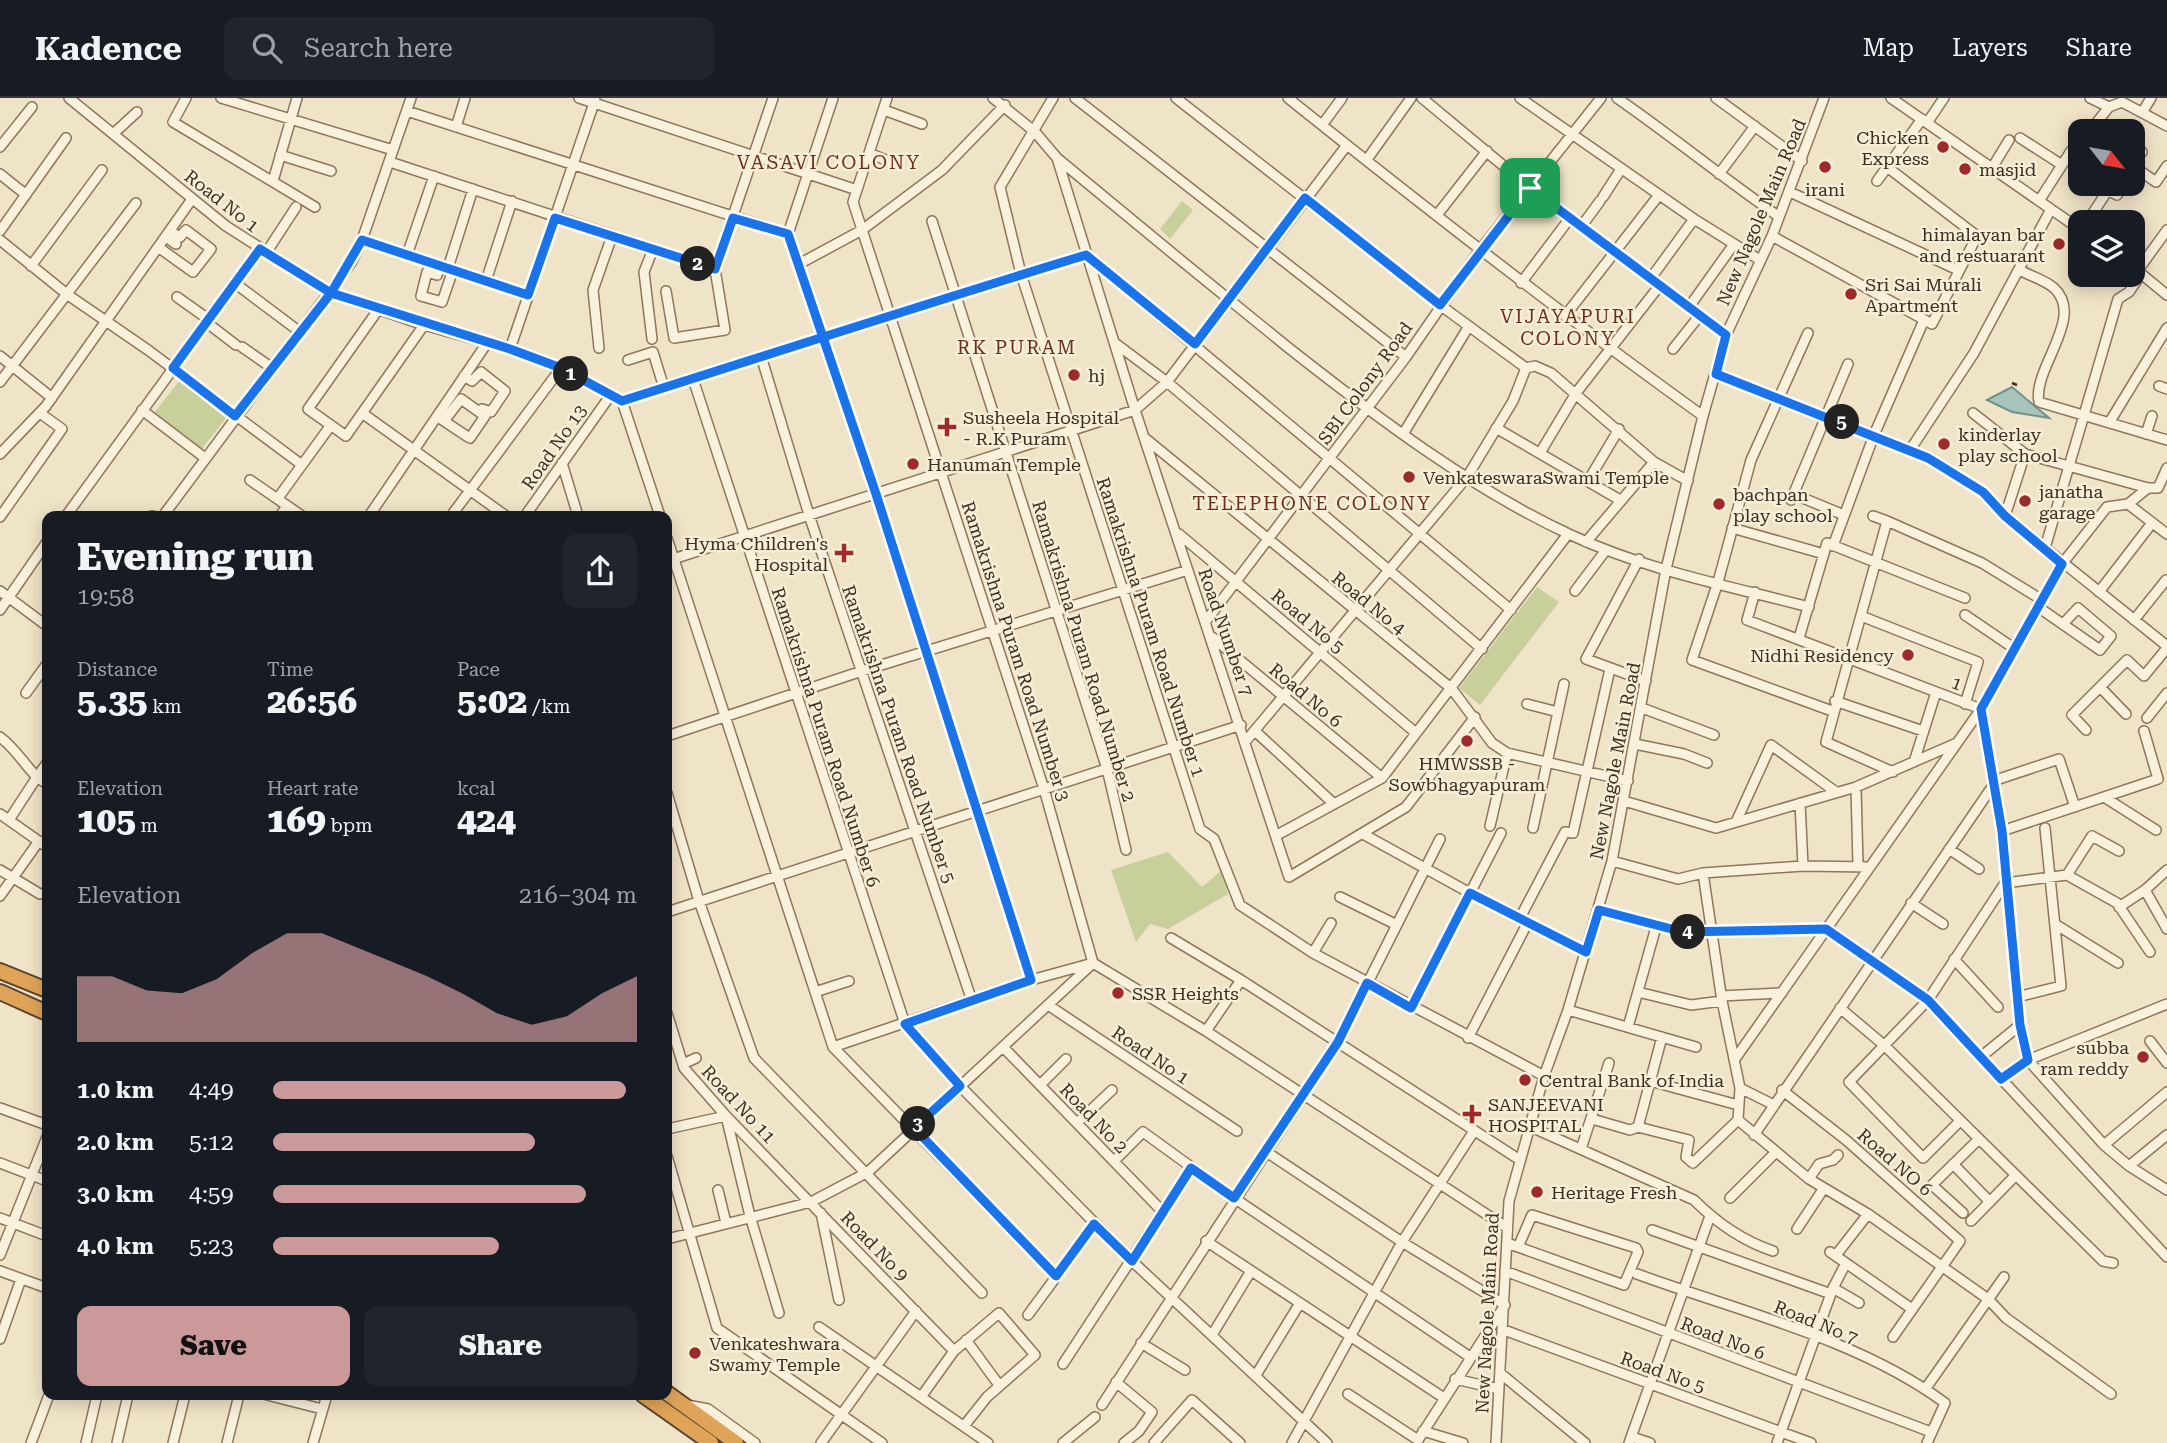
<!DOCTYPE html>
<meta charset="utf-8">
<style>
body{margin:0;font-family:"Roboto Serif",serif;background:#20242c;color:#f1f3f6;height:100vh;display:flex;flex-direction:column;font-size:26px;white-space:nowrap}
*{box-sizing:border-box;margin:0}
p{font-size:23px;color:#9ea1a6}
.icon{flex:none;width:38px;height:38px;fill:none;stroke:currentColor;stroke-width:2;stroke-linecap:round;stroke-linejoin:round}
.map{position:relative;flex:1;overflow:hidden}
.drawer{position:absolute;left:42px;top:413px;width:630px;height:889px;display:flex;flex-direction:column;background:#171b24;border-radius:14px;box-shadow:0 4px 18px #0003}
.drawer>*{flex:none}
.needle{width:46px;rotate:121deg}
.controls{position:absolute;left:2068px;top:21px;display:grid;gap:14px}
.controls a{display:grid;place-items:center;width:77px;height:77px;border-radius:14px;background:#171b24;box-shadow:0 4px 18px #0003;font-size:35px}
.pin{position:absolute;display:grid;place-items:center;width:60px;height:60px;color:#fff;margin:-30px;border-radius:14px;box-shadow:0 4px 10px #0006}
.km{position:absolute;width:35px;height:35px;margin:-18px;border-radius:50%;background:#222;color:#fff;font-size:19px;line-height:35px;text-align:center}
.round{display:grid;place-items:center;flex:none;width:74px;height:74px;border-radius:14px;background:#20242c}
.head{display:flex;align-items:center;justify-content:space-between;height:119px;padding:0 35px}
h1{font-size:38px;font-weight:800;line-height:52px}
.figures{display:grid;grid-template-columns:repeat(3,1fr);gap:10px;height:119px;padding:7px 35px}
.figures div{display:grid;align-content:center}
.figures b{font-size:35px;font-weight:800}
.figures small{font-size:19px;font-weight:400}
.figures p{font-size:19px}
.chart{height:196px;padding:14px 35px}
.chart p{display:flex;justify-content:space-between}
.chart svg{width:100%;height:126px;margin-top:7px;fill:#cc999b;opacity:.7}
.action{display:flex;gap:14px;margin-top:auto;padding:14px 35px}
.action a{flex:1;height:80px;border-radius:14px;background:#cc999b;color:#111;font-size:28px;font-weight:800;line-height:80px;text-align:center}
.action a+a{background:#20242c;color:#f1f3f6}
ul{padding:0 35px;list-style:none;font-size:23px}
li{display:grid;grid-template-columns:112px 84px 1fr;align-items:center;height:52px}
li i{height:18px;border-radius:9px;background:#cc999b}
header{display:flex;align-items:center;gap:42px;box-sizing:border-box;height:98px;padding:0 35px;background:#171b24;border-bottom:2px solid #363941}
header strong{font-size:33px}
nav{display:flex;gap:38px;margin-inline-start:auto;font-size:24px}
.search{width:490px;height:63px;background:#20242c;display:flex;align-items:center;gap:18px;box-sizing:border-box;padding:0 24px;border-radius:14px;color:#9ea1a6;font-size:26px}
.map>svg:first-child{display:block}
.green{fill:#c9cf9b}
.water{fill:#a9c4bc;stroke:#6f938a;stroke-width:2}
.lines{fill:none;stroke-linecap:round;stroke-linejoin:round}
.minor-casing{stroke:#8d765c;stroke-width:12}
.highway-casing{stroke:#5b4430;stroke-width:18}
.minor{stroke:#faf1dc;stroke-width:9}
.highway{stroke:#e0a458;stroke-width:14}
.rail{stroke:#3d2e20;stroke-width:2.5;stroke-dasharray:12 12;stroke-linecap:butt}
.route-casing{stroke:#fff;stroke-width:14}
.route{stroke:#1a73e8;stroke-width:9}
.poi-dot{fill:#9e2a2b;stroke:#f7eed8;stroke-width:2.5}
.labels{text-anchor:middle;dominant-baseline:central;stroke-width:5;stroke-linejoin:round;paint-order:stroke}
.poi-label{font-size:18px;fill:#3d2e20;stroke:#f7eed8;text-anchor:start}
.street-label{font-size:18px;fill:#3d2e20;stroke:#f7eed8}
.neighbourhood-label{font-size:19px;letter-spacing:2px;fill:#6b2e1e;stroke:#f7eed8}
</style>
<header>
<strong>Kadence</strong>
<div class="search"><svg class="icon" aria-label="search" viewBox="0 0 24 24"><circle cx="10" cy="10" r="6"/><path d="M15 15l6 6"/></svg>Search here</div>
<nav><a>Map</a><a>Layers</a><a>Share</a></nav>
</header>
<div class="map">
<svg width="2167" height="1345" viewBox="0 0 2167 1345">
<rect width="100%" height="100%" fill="#f0e4c8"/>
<path class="green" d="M1182 103 1193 112 1170 141 1160 131Z
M180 282 227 319 201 352 154 315Z
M1537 489 1559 504 1480 607 1459 590Z
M1168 754 1202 789 1221 773 1228 796 1168 831 1150 826 1136 844 1111 772Z"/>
<path class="water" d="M2012 289 2049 320 2012 314 1987 302Z"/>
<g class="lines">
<g class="minor-casing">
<path id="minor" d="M69 0 226 128 331 195 424 227 510 251 561 270 622 303 1086 157 1511 512
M186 0 173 24 315 109
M221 0 393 52
M579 0 857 92
M833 0 788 136 876 396 1031 882
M887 0 853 104 1044 691 1093 865
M993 0 1035 34 1057 60C1134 124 1212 188 1290 251 1375 318 1473 392 1571 437 1646 472 1729 488 1809 509
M1053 0 1000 89 1021 176 1200 731 1214 741 1240 807 1313 855 1544 978
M1075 0 1406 259
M1176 0 1440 207 1526 270
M1288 0C1424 109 1561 216 1703 318
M1422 0 1530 90 1726 237
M1520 0 1694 121 1760 162
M1617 0C1672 38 1723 80 1778 118
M1716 0 1802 63
M1891 0 2081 132
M2090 0 2109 9
M884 12 922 26
M407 13 788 136
M2143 13 2151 0
M2098 23 2117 33
M1927 25 1944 0
M1322 27 1342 0
M456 29 465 0
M2090 33 2109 9 2122 4 2167 28
M113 36 137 14
M2020 40 2062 67
M0 49 32 9
M2133 50 2142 54
M869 55 893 65
M280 57 331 73
M1057 60 1135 312 1289 779 1406 709 1475 619
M1368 60 1411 0
M390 64 715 171
M2133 68 2156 84 2167 68
M1992 70 2009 42
M0 76 25 96
M1719 76 1755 28
M273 83 297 0
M1877 83 1922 21
M1790 94 1958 172
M1603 99 1621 71
M2039 103 2071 53 2081 44
M1437 117 1487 53
M932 123 1107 671 1126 752
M2087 124 2108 92 2117 97 2125 86
M1581 129 1600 103
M0 133 66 40
M1772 138 1932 226 1977 138 1887 69
M166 139 176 146
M0 142 68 197 148 252 302 367
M362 142 528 197
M158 149 193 174 211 151 186 132 180 139 170 133
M266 155 296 109
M407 157 434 78
M799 166 862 132 942 72 1005 7
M31 168 102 72
M440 168 437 177 427 174 421 198 442 204 453 172
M448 170 473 91
M2020 172C2030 178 2045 182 2054 190 2086 219 2032 271 2039 304L2167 342
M2138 172 2167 132
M2139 174 2167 197
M2095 178V177
M1651 180 1694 121
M486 183 512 103
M1521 185 1570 120
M236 186 300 234
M666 193 674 240 725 232 715 171 773 0
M177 199 208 221
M1689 209 1734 146
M378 212 308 311 346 338 424 227
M1565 218 1659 97
M206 224 236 247
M1808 235 1751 362 1718 484 1692 562 1832 613
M652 241 644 174 653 151
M1115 245 1167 284 1482 551
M242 249 272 270
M599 250 593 192 612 138
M510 251 595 2
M1673 251 1700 217
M0 258 52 300
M761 258 809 417 972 903
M628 262 653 254 664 290
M1716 276 1928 360 1983 394 2005 418 2167 548
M464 278 472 283 481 274 505 293 491 314 482 311
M693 281 905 926 960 988 1132 1163 1327 1345
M0 284 136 105
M2159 288 2167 291
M622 303 660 418
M142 312 205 360
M362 315 506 418
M1973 315 2025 356 2148 390
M437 318 444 323 468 339 470 340 485 318 461 301 444 323
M2109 325 2167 230
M1496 330 1620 402
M1403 336 1469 228
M2146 336 2152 318
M1146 341 1452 591 1492 645 1507 655 1628 683
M1910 352 1974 255 2051 111
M1540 355 1576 295 1660 187
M0 356 46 308 192 101
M562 365 578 418
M250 382 302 418
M1588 383 1619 331
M1793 396 1844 417
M278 400 331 327
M1791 402 1848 266
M2128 406 2167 436
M66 418 260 151
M151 418H153
M163 418 351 165 362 142 411 0
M280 418 287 408
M369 418 487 245
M451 418 561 270
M525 418 610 298
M1873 418 1887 423 1826 644 1893 674
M2005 418 2025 356
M0 419 62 331 40 315
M1887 423 1982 465 2042 502
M1732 430 1824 456
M1179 436 1416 635
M667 440 833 949 1056 1178
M1586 444 1654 364
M1833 448 1874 337 1924 222
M2045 450 2118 201 2129 194 2141 176
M1639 461 1586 561 1646 583
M667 463 1135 312 1167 284 1347 47
M0 493 47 528
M1575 493 1606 452
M1755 494 1747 522 1981 611
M2099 494 2152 425
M2038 509 2100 552 2111 538 2078 510 2063 526
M0 512 47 444
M1965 517 2015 551
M1861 518 1978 564 1965 606
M2134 522 2166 482
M1206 523 1406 259 1480 152 1601 0
M1212 539 1382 680
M1799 540 1827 445 1965 500
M2100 589 2126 616
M26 595 47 566
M1835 603 1923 633
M1527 606 1558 614
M1642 610 1714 637
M1981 611 2002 733 2020 927 2028 962 2104 1047 2129 1068 2167 1037
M2147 620 2167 595
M2086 632 2072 617 2127 562 2144 578 2167 550
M1256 634 1333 705
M667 638 862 573 1188 472
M0 639C16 651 23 665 37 679L9 722
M1245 644 1467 379 1513 303 1526 270 1535 268 1551 275 1654 364 1688 383
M1635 646 1684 656 1707 665
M1914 664 1936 594
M47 665 37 679 47 686
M1993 683 2059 661 2075 709
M1856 689 1858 767
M667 695 699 803 754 960 982 1195
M2104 699 2156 732
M1624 703 1716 730 1856 689 1957 645
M1800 705 1803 768
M0 716 47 749
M1736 724 1771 647 1836 694
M1490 728 1507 655
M1533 730 1564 586
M2002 733 2158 681 2144 633
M1363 736 1470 795 1586 854
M1277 737 1382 680 1568 436
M1949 751 1979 771
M1612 763 1678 781 1703 775 1803 768 1870 769
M0 772 40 796
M2067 777 2092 738 2119 753
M2145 792 2167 831
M0 798 39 743
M1340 799 1395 826
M1911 805 1943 826
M2119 809 2145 792 2167 772
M1599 812 1683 834 1827 831 1928 902 2167 1159
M667 814 1241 627
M1520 820 1565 734 1573 735 1610 571
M2055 826 2118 865
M1171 840 1241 882 1520 1062
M1313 855 1331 825
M1954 861 1998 909
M815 894 849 883
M1638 894 1691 907 1722 903
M1721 898 1782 895
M2017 899 2061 888 2045 730
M1048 907 1237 1033
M1411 910 1501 735
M1840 910 1885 948 2103 1163 2113 1165
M1568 912 1696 949
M667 915 684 970 726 1018 954 1253
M1628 929 1656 829
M1206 933 1241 882
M1468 940 1528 824
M2150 943 2167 965
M833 949 1031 882 1093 865 1206 933 1506 1129
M1003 949 1163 1114
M1982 958 2020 927
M1735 961 1981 611 2062 466 2107 409 2128 406 2148 390H2158L2167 370
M683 966 696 960
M2001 981 2028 962 2167 906
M1650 983 1738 1007
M1040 987 1066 961
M1740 990 1772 1006
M1782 992 1846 1042 1960 1143 1893 1239
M0 1010 47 1027
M1592 1021 1630 1032 1638 1029 1662 939
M1738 1022 1809 1081 1868 1116 1988 1201 2006 1220 2111 1296
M1959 1024 1923 1060 1849 984 1928 902 2005 785 2067 777 2117 805 2150 854
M1077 1025 1112 992
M1531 1029 1694 1102C1716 1124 1743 1143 1773 1153
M1638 1029 1689 1042 1686 1059 1693 1065 1738 1022 1740 990 1722 903 1703 775
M667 1031 726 1018 750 1118 779 1215
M1754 1037 1994 686
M2104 1047 2167 994
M1581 1051 1609 965
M1265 1053 1402 1144 1505 1207 1418 1342 1348 1296
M667 1058 717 1230 882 1345
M1114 1063 1143 1034 1234 1100 1470 1259
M0 1065 47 1083
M1953 1066 1990 1104
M2129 1068 2167 1092
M1809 1081 1819 1066 1833 1062 1838 1057
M718 1092 726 1125
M1730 1100 1775 1055
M821 1115 839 1202
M1963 1115 1932 1087 1978 1042
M0 1120 47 1138
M1971 1123 2015 1078
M1797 1131 1824 1090
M1652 1132 1831 1196
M667 1141 811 1104 868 1074 1092 866
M1206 1143 1444 1300
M1507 1145 1624 1187 1638 1154 1636 1150 1532 1117 1518 1149
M1830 1154 1912 1211
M0 1157 47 1039
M1836 1157 1868 1116
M0 1173 47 1190
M1505 1173 1931 1334
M1637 1176C1738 1213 1859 1241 1945 1305L1927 1345
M1833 1190 1859 1205
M1028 1217 1095 1126
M819 1229 988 1345
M1504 1232 1811 1345
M1212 1237 1251 1173
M0 1241 21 1181
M966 1242 999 1287
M1141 1245 1185 1272
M1063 1266 1191 1070
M1500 1275 1585 1345
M1256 1277 1300 1205
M1455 1281 1499 1291
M1116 1284 1152 1314 1139 1333 1124 1345
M1926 1290 2004 1179
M267 1297 322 1311
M921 1299 954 1253 999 1215 1035 1257 987 1299 964 1328
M687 1307 708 1311 755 1345
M1102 1307 1338 944 1440 741
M1423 1333 1463 1345
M1632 1339 1650 1345
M31 1345 49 1297
M86 1345 97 1297
M117 1345 128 1297
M173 1345 185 1297
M227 1345 239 1297
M313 1345 327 1297
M821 1345 916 1213
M1063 1345 1095 1319
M1154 1345 1192 1302 1240 1345
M1292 1345 1402 1144 1474 1033
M1496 1345 1509 1103 1544 978 1568 912 1612 763 1666 471 1703 318 1726 237 1772 138 1824 0
M1629 1345 1710 1118
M1777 1345 1833 1190 1846 1165"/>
</g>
<g class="highway-casing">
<path id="highway" d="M0 873 47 892
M0 894 47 915
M667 1295 736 1345
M643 1297 711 1345"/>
</g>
<use href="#minor" class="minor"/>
<use href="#highway" class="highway"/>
<path class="rail" d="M2012 285 2017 287"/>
</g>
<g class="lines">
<g class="route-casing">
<path id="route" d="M1530 90 1440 207 1305 100 1195 246 1086 157C931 204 777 254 622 303L561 270 510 251 331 195 260 151 173 270 235 318 331 195 362 142 528 197 555 120 715 171 733 120 788 136 876 396 1031 882 905 926 960 988 914 1030 1056 1178 1094 1126 1132 1163 1191 1070 1234 1100 1338 944 1367 885 1411 910 1470 795 1586 854 1599 812 1683 834 1826 831 1928 902 2001 981 2028 962 2020 927 2002 733 1981 611 2062 466 2005 418 1983 394 1928 360 1716 276 1726 237 1530 90"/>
</g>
<use href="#route" class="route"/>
</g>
<g class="poi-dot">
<circle cx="1943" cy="49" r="7"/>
<circle cx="1825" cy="69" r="7"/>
<circle cx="1965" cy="71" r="7"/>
<circle cx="2059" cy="146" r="7"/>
<circle cx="1851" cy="196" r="7"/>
<circle cx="1074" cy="277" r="7"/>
<path d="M943.5 318.5h7v7h7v7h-7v7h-7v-7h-7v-7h7z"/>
<circle cx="1944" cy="346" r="7"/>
<circle cx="913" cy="366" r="7"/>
<circle cx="1409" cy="379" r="7"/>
<circle cx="2025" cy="403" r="7"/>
<circle cx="1719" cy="406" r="7"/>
<path d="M840.5 444.5h7v7h7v7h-7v7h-7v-7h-7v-7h7z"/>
<circle cx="1908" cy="557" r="7"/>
<circle cx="1467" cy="643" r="7"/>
<circle cx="1118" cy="895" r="7"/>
<circle cx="2143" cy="959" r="7"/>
<circle cx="1525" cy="982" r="7"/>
<path d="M1468.5 1005.5h7v7h7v7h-7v7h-7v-7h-7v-7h7z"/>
<circle cx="1537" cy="1094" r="7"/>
<circle cx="695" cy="1255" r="7"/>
</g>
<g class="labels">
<g class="poi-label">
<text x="1929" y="39" text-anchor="end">Chicken<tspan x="1929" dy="21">Express</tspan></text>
<text x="1979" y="71">masjid</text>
<text x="1825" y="91" text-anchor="middle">irani</text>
<text x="2045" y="136" text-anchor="end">himalayan bar<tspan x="2045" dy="21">and restuarant</tspan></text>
<text x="1865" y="186">Sri Sai Murali<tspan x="1865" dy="21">Apartment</tspan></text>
<text x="1088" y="277">hj</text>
<text x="963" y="319">Susheela Hospital<tspan x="963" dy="21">- R.K Puram</tspan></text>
<text x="1958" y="336">kinderlay<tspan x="1958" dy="21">play school</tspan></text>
<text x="927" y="366">Hanuman Temple</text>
<text x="1423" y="379">VenkateswaraSwami Temple</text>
<text x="2039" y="393">janatha<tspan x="2039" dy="21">garage</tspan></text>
<text x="1733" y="396">bachpan<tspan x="1733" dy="21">play school</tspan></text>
<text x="828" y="445" text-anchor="end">Hyma Children's<tspan x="828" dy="21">Hospital</tspan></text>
<text x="1894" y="557" text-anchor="end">Nidhi Residency</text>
<text x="1467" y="665" text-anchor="middle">HMWSSB -<tspan x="1467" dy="21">Sowbhagyapuram</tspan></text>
<text x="1132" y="895">SSR Heights</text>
<text x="2129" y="949" text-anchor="end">subba<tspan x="2129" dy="21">ram reddy</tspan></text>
<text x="1539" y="982">Central Bank of India</text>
<text x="1488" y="1006">SANJEEVANI<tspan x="1488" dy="21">HOSPITAL</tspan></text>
<text x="1551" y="1094">Heritage Fresh</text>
<text x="709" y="1245">Venkateshwara<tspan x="709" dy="21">Swamy Temple</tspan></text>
</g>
<g class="street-label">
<text transform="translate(222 103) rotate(38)">Road No 1</text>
<text transform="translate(1761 114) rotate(-67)">New Nagole Main Road</text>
<text transform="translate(1365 285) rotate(-54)">SBI Colony Road</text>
<text transform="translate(554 349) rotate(-55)">Road No 13</text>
<text transform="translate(1369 505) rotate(39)">Road No 4</text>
<text transform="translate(1308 523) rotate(40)">Road No 5</text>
<text transform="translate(1151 529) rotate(72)">Ramakrishna Puram Road Number 1</text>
<text transform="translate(1226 534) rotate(71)">Road Number 7</text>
<text transform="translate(1016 553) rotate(72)">Ramakrishna Puram Road Number 3</text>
<text transform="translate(1084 553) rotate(73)">Ramakrishna Puram Road Number 2</text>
<text transform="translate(1957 585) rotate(21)">1</text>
<text transform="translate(1306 597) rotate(40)">Road No 6</text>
<text transform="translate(899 636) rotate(71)">Ramakrishna Puram Road Number 5</text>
<text transform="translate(826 639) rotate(72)">Ramakrishna Puram Road Number 6</text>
<text transform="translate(1615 663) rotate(-79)">New Nagole Main Road</text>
<text transform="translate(1151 957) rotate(34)">Road No 1</text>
<text transform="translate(739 1006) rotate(47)">Road No 11</text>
<text transform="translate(1094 1020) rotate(46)">Road No 2</text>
<text transform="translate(1895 1064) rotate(41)">Road NO 6</text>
<text transform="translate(875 1148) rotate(46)">Road No 9</text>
<text transform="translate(1487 1215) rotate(-87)">New Nagole Main Road</text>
<text transform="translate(1816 1224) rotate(22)">Road No 7</text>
<text transform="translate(1723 1240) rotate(21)">Road No 6</text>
<text transform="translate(1663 1274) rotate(20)">Road No 5</text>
</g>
<g class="neighbourhood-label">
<text x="829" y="64">VASAVI COLONY</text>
<text x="1568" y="218">VIJAYAPURI<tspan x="1568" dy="22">COLONY</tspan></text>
<text x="1017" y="249">RK PURAM</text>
<text x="1312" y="405">TELEPHONE COLONY</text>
</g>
</g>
</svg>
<div class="controls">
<a><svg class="needle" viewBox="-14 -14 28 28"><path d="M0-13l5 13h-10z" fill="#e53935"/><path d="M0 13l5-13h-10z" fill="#9ea1a6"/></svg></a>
<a><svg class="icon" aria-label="layers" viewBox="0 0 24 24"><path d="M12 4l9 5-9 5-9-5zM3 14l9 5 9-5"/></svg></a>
</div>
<div class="pin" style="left:1530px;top:90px;background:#1e9e55"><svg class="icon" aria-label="arrive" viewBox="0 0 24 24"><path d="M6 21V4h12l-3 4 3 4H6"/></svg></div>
<b class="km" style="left:571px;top:276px">1</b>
<b class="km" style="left:698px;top:166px">2</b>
<b class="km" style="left:918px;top:1026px">3</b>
<b class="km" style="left:1688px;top:834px">4</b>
<b class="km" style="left:1842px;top:324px">5</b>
<section class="drawer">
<div class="head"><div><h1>Evening run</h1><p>19:58</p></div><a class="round"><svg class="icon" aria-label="share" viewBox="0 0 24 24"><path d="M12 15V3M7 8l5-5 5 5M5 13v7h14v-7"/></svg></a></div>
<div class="figures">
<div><p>Distance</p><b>5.35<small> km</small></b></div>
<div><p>Time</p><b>26:56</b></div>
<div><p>Pace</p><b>5:02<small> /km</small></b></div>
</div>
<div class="figures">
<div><p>Elevation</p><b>105<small> m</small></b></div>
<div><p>Heart rate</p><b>169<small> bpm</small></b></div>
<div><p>kcal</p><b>424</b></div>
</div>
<div class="chart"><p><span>Elevation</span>216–304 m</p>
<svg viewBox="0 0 160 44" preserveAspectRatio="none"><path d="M0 44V21L10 21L20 26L30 27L40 22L50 13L60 6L70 6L80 11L90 16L100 21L110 27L120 34L130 38L140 35L150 27L160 21V44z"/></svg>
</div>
<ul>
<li><b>1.0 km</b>4:49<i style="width:97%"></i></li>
<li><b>2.0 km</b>5:12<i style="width:72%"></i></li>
<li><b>3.0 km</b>4:59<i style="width:86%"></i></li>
<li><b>4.0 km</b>5:23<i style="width:62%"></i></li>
</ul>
<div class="action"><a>Save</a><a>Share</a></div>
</section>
</div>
